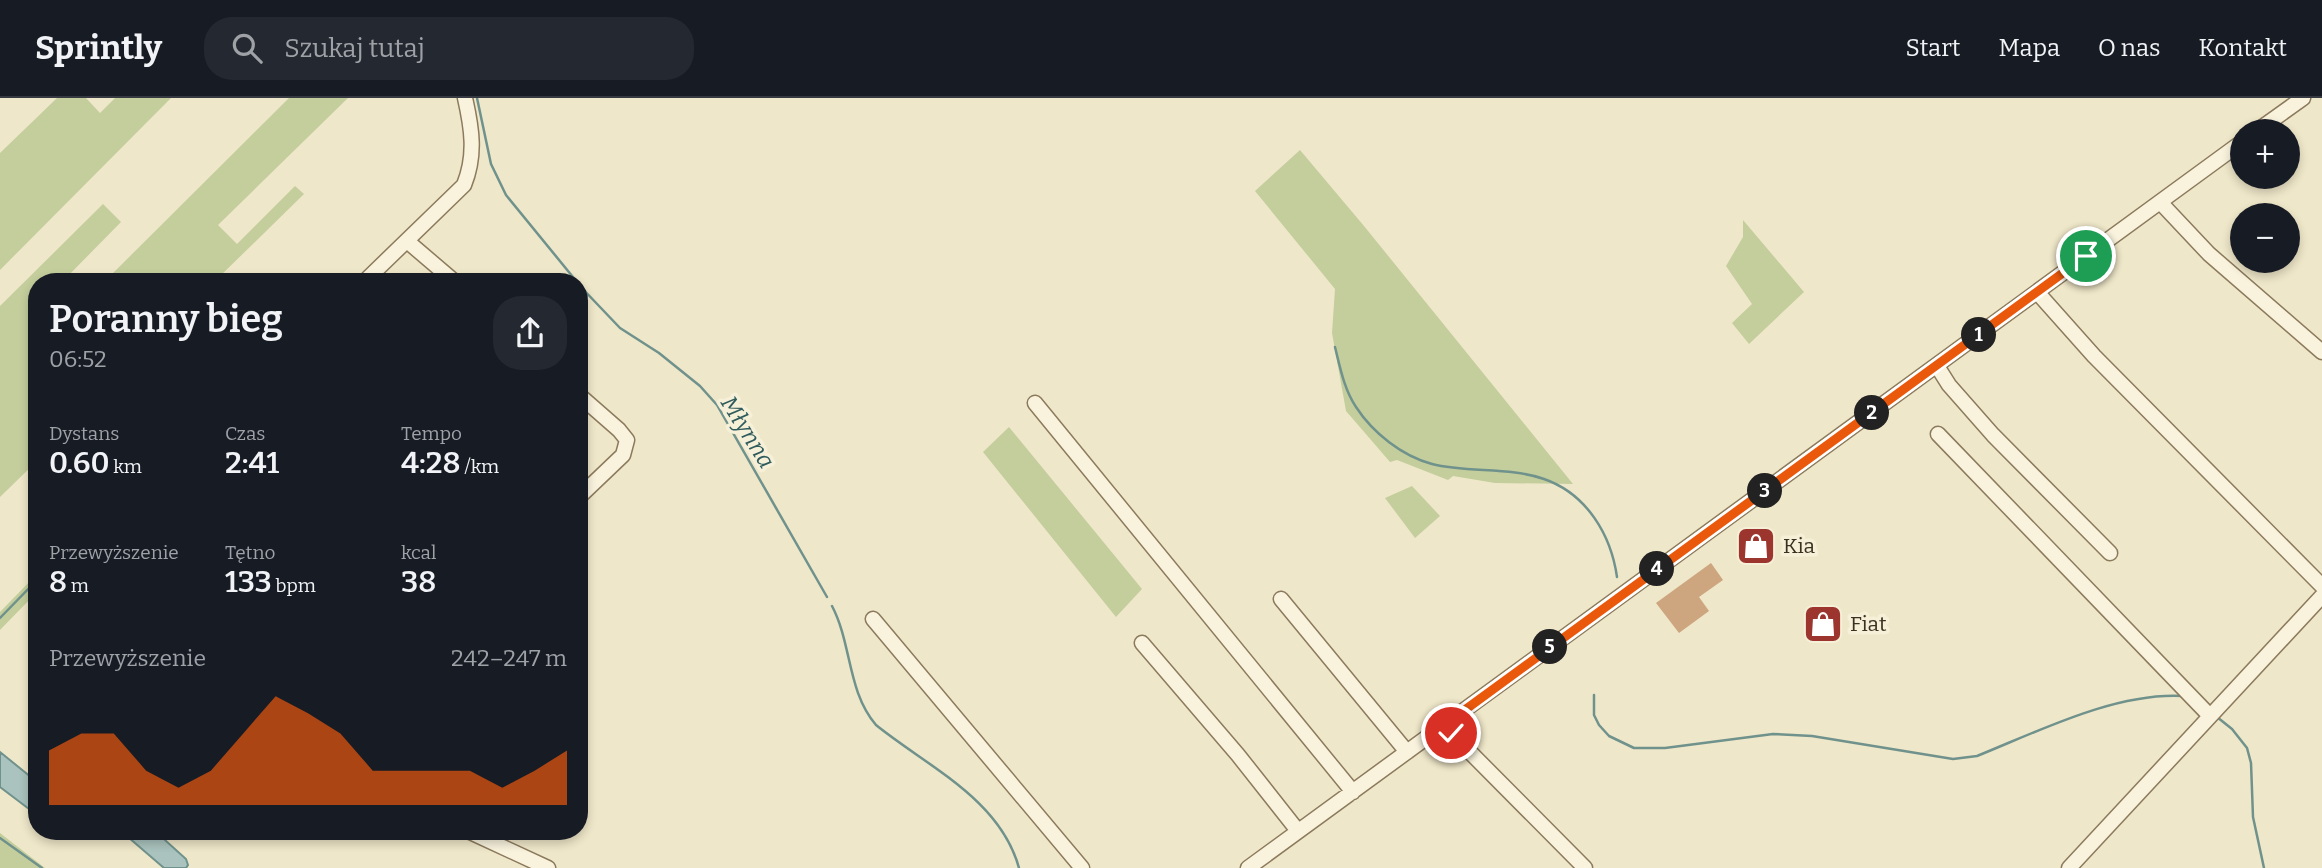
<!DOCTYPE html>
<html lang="pl">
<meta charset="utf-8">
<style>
body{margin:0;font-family:Bitter,serif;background:#242831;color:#f1f3f6;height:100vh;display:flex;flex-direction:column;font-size:26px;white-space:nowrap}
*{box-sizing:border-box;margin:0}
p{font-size:23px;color:#9ea1a6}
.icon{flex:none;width:38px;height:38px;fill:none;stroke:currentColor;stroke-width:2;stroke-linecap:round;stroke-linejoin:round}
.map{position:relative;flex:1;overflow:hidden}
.details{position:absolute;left:28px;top:175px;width:560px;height:567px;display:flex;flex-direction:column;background:#171b24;border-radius:28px;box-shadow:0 4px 10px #0003}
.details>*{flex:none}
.tools{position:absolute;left:2230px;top:21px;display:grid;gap:14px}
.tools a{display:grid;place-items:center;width:70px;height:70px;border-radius:50%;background:#171b24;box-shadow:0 4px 10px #0003;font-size:35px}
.pin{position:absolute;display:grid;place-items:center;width:60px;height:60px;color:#fff;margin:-30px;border:4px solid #fff;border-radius:50%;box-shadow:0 2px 7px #0007}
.km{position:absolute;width:35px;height:35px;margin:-18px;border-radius:50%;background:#222;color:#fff;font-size:19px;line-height:35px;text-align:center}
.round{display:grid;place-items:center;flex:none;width:74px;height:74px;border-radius:28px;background:#242831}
.summary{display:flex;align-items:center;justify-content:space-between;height:119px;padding:0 21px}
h1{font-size:38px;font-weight:600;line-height:52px}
.metrics{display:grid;grid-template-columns:repeat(3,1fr);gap:10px;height:119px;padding:7px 21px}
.metrics div{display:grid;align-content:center}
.metrics b{font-size:30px;font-weight:600}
.metrics small{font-size:19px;font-weight:400}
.metrics p{font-size:19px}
.chart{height:196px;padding:14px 21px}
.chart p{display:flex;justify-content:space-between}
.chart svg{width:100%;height:126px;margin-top:7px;fill:#ea580c;opacity:.7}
header{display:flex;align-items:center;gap:42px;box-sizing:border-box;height:98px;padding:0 35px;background:#171b24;border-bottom:2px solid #363941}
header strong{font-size:33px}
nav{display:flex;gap:38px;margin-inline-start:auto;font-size:24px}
.search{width:490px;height:63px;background:#242831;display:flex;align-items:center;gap:18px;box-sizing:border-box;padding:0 24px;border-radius:28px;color:#9ea1a6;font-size:26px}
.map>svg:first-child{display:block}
.green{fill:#c4ce9c}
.water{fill:#aac3be;stroke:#70928c;stroke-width:2}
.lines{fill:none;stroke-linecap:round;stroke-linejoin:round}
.stream{stroke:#70928c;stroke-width:2.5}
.building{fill:#cda57f}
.minor-casing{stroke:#8c7a5d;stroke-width:17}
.minor{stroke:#f9f3dd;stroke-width:14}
.route-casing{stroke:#fff;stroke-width:14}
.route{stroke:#ea580c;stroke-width:9}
.labels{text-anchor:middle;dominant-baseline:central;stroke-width:7;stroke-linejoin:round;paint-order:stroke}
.poi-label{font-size:21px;fill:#3c3021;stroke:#f6f0d9;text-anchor:start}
.water-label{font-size:23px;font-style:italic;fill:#305b5c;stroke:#f6f0d9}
</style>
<header>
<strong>Sprintly</strong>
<div class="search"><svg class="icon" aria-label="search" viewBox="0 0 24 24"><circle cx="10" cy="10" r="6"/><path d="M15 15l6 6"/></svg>Szukaj tutaj</div>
<nav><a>Start</a><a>Mapa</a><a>O nas</a><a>Kontakt</a></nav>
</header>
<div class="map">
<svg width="2322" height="770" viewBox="0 0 2322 770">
<rect width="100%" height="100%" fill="#efe7c9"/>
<path class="green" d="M57 0H86L100 15 115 0H171L0 172V55Z
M289 0H348L218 127 237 146 295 88 304 96 214 184H104Z
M1300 52 1364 128 1573 386 1495 385 1453 378 1448 382 1397 362 1390 364 1346 313 1332 235 1335 191 1255 93Z
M103 106 121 124 62 184H37V363L0 399V208Z
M1743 122 1804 194 1749 246 1732 225 1752 206 1726 168 1743 139Z
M1009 329 1142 491 1116 519 983 354Z
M1412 388 1440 418 1415 440 1385 400Z
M37 476V494L0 532V514Z
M0 735 45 770H0Z"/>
<path class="water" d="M0 654 37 684V717L0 689Z
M121 733H155L186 761 188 767 186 770H164Z"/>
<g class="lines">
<path class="stream" d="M477 0 491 66 506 97 577 184
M579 187 620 230 659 255 700 288 717 307 827 499
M1335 249C1340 269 1344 291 1356 309 1373 335 1402 358 1432 366 1467 375 1511 369 1544 381 1587 396 1611 437 1617 479
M35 381 37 382
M832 508C852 546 847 593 876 627 928 669 1000 701 1019 770
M0 520 37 482
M1594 597V617L1599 627 1609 638 1634 650H1665L1773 636 1812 638 1953 661 1977 658C2039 633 2116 594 2183 598
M2217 619 2232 631 2247 650 2251 665 2253 719 2264 770
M0 740 42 770"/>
</g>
<path class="building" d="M1711 465 1723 482 1699 499 1709 513 1679 535 1656 505Z"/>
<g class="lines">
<g class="minor-casing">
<path id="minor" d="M2257 33 2303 0
M2160 104 2209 156 2322 254
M407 143 455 184
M364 184 464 87C476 57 472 31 465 0
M2037 194 2094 258 2322 488
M1937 268 1949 287 1993 337 2110 455
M579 297 619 332 627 342 623 357 579 399
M1035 305 1353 694
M1938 336 2210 618
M1281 501 1407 654
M873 521 1082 770
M1142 545 1238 657 1298 733
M1447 625 1451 635 1585 770
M468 733 548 770
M1248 770 2242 44
M2069 770 2322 498"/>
</g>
<use href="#minor" class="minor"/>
</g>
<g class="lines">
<g class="route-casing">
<path id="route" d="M1451 635 1447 625 2086 158"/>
</g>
<use href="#route" class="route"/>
</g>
<defs>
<g id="shop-square" transform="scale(2.0125)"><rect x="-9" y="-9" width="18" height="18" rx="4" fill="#9b352d" stroke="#f6f0d9"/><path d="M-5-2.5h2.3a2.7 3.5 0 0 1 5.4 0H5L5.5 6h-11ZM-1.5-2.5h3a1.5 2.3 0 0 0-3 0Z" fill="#fff"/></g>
</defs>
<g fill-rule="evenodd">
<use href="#shop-square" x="1756" y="448"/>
<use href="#shop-square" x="1823" y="526"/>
</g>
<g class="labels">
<g class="poi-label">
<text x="1783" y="448">Kia</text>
<text x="1850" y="526">Fiat</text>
</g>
<g class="water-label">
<text transform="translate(748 334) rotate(58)">Młynna</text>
</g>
</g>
</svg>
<div class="tools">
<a>+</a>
<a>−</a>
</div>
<div class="pin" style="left:2086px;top:158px;background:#1e9e55"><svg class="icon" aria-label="arrive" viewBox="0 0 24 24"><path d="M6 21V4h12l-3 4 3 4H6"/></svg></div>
<div class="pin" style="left:1451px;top:635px;background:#d93025"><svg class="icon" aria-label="check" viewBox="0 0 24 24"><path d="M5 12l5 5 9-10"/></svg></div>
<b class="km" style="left:1979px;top:237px">1</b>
<b class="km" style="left:1872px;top:315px">2</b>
<b class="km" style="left:1765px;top:393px">3</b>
<b class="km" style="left:1657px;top:471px">4</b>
<b class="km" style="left:1550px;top:549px">5</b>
<section class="details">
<div class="summary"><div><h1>Poranny bieg</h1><p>06:52</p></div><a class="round"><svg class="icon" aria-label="share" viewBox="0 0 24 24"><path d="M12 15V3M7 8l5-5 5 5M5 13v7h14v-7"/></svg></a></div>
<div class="metrics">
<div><p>Dystans</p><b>0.60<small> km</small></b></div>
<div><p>Czas</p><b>2:41</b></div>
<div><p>Tempo</p><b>4:28<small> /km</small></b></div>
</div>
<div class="metrics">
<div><p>Przewyższenie</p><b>8<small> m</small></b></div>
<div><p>Tętno</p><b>133<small> bpm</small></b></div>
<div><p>kcal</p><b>38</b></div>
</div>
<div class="chart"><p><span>Przewyższenie</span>242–247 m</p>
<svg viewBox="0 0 160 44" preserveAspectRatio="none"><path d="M0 44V25L10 19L20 19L30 32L40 38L50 32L60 19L70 6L80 12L90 19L100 32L110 32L120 32L130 32L140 38L150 32L160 25V44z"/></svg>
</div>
</section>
</div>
